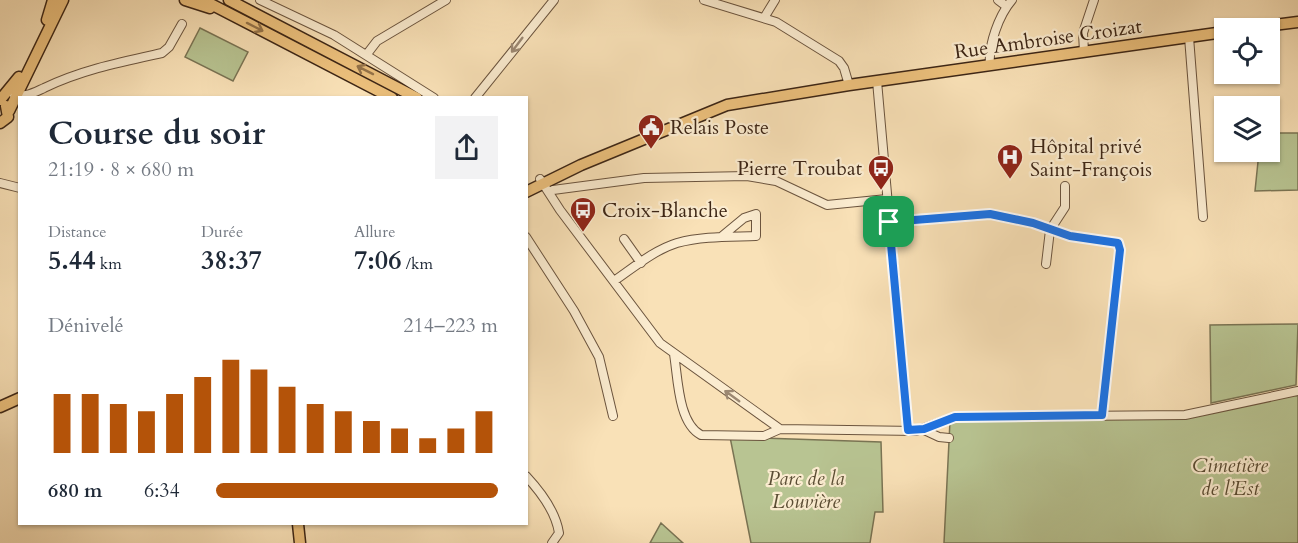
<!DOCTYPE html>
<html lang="fr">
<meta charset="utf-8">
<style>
body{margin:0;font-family:Cardo,serif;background:#f2f2f3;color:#1f2937;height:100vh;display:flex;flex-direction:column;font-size:22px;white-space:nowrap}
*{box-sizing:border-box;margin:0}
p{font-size:20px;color:#747a83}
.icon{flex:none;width:33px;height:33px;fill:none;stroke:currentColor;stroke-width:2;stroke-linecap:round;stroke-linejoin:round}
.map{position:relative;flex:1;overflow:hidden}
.panel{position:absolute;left:18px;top:96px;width:510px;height:429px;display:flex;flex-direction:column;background:#fff;border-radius:0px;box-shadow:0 2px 4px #0004}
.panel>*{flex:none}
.buttons{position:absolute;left:1214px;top:18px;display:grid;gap:12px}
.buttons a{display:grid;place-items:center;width:66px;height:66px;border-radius:0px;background:#fff;box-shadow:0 2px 4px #0004;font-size:30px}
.pin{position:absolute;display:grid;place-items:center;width:51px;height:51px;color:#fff;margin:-26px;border-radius:12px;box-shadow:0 3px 9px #0006}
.round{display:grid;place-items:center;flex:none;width:63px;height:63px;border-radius:0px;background:#f2f2f3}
.summary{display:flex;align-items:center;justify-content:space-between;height:102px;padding:0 30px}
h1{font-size:33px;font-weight:800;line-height:45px}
.metrics{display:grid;grid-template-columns:repeat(3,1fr);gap:9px;height:102px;padding:6px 30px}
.metrics div{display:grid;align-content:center}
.metrics b{font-size:26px;font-weight:800}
.metrics small{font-size:16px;font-weight:400}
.metrics p{font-size:16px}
.chart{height:168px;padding:12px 30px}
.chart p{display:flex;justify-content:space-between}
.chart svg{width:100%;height:108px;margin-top:6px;stroke:#b45309;stroke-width:6}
ul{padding:0 30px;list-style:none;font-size:20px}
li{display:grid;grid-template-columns:96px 72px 1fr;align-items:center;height:45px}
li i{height:15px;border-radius:8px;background:#b45309}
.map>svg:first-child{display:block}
.green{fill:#b8c492;stroke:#7a7454;stroke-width:1.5}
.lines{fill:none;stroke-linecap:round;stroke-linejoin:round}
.minor-casing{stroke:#6b543e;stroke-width:10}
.major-casing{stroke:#3c2515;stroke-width:13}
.minor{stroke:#fbecd0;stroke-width:8}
.major{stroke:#ecc07c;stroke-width:10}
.oneway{stroke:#947248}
.oneway2{stroke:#9c8872}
.route-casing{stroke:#fff;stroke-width:12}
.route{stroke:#1a73e8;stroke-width:8}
.labels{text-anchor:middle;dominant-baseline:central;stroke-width:4.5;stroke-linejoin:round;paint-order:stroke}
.street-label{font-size:20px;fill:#3c2515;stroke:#fbecd0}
.poi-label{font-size:20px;fill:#3c2515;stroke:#fbecd0;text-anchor:start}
.park-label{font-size:20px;font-style:italic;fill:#5b4d34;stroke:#fbecd0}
</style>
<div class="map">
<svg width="1298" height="543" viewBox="0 0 1298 543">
<rect width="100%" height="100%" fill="#f9e1b7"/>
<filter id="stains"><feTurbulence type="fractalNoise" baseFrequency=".00333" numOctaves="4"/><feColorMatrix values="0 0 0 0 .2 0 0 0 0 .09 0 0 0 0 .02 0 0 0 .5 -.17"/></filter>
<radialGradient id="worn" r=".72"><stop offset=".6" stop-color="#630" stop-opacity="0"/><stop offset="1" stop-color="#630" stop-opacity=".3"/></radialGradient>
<path class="green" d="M200 28 248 52 233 81 185 57Z
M1269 133H1298V190L1255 191 1259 152H1269Z
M1298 324 1296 385 1211 403 1210 325Z
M1293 395 1298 396V543H944L950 421 1185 418Z
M730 437 881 442 883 512H875L870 543H751Z
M661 523 683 543H650Z"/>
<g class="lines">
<g class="minor-casing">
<path id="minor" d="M260 0 334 35 434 98
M704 0 776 22 839 61 844 68 849 85
M998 0 1006 6
M764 18 775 0
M1189 37 1203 217
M1084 52 1083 33 1094 0
M367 54 377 41 446 0
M990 65C988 45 999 15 1012 0
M877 81 908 430
M12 93C23 99 33 93 44 88 81 70 121 62 162 53L169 47 182 24
M475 98 554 0
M540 179 560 210 660 343 780 429 916 431 955 417 1185 415 1298 391
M0 183 20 188
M553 190 644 178 747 176 776 181 827 205 887 199
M889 222 990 214 1033 223 1070 236 1118 243 1120 250 1102 415
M526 237 574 311 599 357 613 416
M624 239 641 263
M1046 264 1050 230 1065 207V186
M614 281C633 268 654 250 677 243 703 236 730 237 756 236V214L744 218 721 237
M674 354C678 378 678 423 701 435L764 436 780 429
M924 430 939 437 949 438
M526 476C540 491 556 513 559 533L552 543"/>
</g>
<g class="major-casing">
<path id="major" d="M185 0 210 8
M203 0 392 98
M229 0 417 98
M47 20 53 0
M1250 28 1298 22
M0 100 19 77
M9 111 63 0
M0 123 8 117 6 106
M526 192 581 165 727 105 849 85 1224 32
M0 407 20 398
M298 524 300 543"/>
</g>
<use href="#minor" class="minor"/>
<use href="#major" class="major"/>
</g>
<defs><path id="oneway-shaft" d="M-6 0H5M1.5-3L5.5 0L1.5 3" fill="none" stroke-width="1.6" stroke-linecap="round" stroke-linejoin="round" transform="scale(1.5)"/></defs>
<g class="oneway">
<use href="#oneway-shaft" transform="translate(255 27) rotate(27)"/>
<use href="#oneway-shaft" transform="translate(365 70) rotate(-153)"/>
</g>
<g class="oneway2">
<use href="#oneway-shaft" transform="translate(517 45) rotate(127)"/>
<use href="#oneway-shaft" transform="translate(732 396) rotate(-144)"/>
</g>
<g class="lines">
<g class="route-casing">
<path id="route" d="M990 214 1033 223 1070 236 1118 243 1120 250 1102 415 955 417 924 429 908 430 889 222Z"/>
</g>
<use href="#route" class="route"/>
</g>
<defs>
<g id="civic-pin" transform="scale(1.35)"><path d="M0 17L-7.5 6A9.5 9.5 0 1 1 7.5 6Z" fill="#8f2418" stroke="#fbecd0"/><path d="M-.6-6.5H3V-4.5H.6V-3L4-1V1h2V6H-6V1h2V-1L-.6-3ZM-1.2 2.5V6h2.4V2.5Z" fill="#fff"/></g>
<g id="hospital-pin" transform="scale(1.35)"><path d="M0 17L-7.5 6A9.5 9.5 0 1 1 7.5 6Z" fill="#8f2418" stroke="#fbecd0"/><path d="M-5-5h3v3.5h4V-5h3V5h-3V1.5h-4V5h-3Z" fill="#fff"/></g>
<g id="bus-pin" transform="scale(1.35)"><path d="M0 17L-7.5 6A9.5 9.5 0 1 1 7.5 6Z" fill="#8f2418" stroke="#fbecd0"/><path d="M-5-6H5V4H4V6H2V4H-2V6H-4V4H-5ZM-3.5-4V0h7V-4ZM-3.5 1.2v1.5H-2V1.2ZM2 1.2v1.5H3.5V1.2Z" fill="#fff"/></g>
</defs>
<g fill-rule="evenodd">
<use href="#civic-pin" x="651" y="127"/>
<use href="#hospital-pin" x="1010" y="157"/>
<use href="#bus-pin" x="881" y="168"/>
<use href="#bus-pin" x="583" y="210"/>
</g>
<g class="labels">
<g class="street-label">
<text transform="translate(1048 39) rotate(-8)">Rue Ambroise Croizat</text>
</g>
<g class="poi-label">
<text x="670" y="127">Relais Poste</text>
<text x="1030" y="146">Hôpital privé<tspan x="1030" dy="23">Saint-François</tspan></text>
<text x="862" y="168" text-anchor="end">Pierre Troubat</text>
<text x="602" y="210">Croix-Blanche</text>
</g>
<g class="park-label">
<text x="1230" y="465">Cimetière<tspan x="1230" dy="23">de l’Est</tspan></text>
<text x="806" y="478">Parc de la<tspan x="806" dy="23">Louvière</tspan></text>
</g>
</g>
<rect width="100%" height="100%" filter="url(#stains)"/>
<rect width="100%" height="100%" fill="url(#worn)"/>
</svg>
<div class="buttons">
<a><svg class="icon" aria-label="locate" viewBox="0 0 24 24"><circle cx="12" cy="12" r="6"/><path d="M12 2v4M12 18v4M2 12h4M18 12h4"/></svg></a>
<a><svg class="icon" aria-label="layers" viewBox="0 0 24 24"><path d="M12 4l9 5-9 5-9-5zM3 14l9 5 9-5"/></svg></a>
</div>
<div class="pin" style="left:889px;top:222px;background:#1e9e55"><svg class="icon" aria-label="arrive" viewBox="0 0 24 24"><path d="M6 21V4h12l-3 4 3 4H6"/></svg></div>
<section class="panel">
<div class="summary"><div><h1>Course du soir</h1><p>21:19 · 8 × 680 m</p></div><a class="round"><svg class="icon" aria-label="share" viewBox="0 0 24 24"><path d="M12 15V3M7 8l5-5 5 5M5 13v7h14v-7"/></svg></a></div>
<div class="metrics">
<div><p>Distance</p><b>5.44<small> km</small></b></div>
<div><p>Durée</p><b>38:37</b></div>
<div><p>Allure</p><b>7:06<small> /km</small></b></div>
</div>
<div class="chart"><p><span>Dénivelé</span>214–223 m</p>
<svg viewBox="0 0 160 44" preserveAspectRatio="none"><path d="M5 44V20M15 44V20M25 44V24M35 44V27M45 44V20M55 44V13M65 44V6M75 44V10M85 44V17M95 44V24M105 44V27M115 44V31M125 44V34M135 44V38M145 44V34M155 44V27"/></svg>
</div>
<ul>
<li><b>680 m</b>6:34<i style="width:100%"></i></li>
</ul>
</section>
</div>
